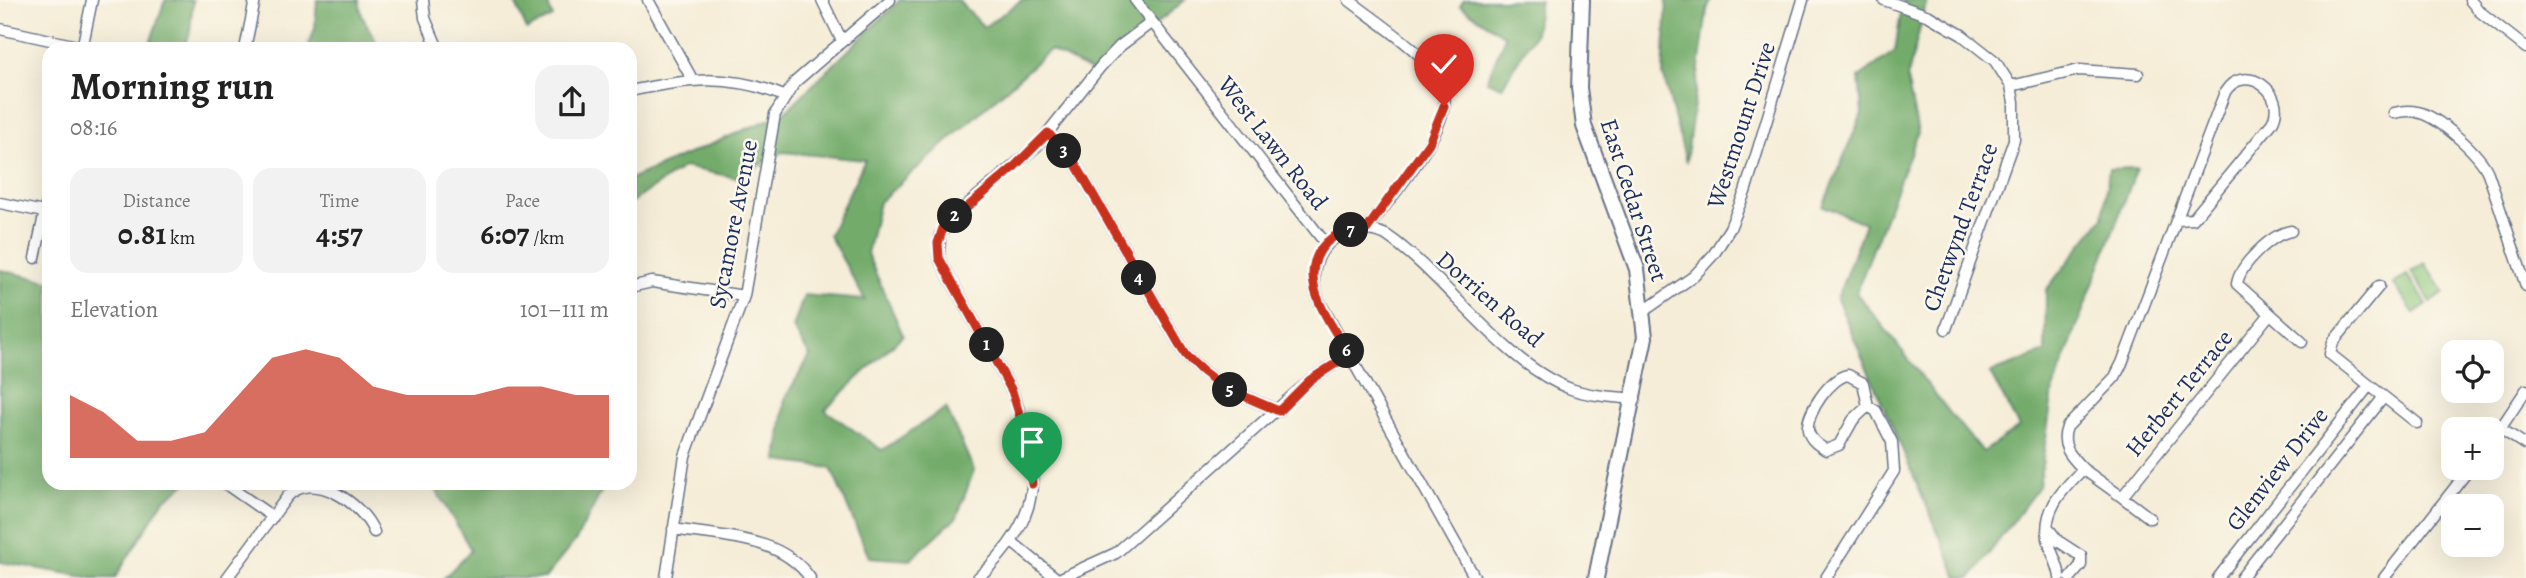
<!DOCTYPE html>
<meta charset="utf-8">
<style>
body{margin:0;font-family:Alegreya,serif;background:#f2f2f2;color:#222;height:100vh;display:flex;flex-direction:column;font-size:26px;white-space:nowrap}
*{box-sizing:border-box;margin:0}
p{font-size:23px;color:#767676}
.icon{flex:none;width:38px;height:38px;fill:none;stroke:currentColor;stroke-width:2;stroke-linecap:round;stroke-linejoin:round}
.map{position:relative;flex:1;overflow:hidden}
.panel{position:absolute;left:42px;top:42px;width:595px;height:448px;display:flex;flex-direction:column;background:#fff;border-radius:21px;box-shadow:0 7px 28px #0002}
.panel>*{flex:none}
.tools{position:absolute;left:2441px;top:340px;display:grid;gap:14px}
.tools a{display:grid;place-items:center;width:63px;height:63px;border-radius:14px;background:#fff;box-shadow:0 7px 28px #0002;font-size:35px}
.pin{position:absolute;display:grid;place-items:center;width:60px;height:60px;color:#fff;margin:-72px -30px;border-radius:50% 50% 50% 0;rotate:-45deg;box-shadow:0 0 7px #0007}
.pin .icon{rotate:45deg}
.km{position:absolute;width:35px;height:35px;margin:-18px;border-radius:50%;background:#222;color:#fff;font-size:19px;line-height:35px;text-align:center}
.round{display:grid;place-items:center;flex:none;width:74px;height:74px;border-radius:21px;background:#f2f2f2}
.overview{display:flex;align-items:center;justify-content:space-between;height:119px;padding:0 28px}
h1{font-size:38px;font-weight:700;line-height:52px}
.metrics{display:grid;grid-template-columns:repeat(3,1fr);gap:10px;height:119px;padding:7px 28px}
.metrics div{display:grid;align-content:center;border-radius:18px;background:#f2f2f2;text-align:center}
.metrics b{font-size:30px;font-weight:700}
.metrics small{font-size:19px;font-weight:400}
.metrics p{font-size:19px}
.chart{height:196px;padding:14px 28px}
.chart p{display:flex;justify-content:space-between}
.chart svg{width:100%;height:126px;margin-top:7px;fill:#c8321e;opacity:.7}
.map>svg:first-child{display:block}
.green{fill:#8fc87b;stroke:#557c6c;stroke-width:2}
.forest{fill:#73ac6b;stroke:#476e64;stroke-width:2}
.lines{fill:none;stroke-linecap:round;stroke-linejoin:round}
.street-casing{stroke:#677288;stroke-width:13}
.secondary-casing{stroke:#677288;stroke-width:18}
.street{stroke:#fff;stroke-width:10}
.secondary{stroke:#fff;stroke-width:14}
.route-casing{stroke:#fff;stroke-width:14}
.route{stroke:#c8321e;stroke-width:9}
.labels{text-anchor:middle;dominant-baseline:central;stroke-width:5;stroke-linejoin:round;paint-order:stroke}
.street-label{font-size:24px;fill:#1b2f5e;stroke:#fbf7ec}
</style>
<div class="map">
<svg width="2526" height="578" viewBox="0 0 2526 578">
<rect width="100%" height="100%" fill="#fbf7ec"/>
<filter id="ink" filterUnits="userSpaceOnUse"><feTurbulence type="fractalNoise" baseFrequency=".0143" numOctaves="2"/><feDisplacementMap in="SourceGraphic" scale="14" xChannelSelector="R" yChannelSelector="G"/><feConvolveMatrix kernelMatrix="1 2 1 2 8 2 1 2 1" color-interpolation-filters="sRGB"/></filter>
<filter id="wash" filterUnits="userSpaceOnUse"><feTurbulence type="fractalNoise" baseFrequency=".00686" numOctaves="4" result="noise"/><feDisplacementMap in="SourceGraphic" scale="28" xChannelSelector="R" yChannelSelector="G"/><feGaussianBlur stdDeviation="1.57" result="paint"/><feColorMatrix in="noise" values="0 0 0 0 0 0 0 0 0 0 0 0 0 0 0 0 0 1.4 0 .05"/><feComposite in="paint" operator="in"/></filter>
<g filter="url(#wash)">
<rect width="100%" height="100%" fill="#f5edd7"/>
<path class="green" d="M2425 263 2444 292 2431 302 2411 272Z
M2407 275 2427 304 2414 313 2394 284Z"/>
<path class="forest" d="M165 0H193L190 33 183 49H148Z
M317 0H359L362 16 378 45 358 49H307L315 28Z
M514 0H546L553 17 527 30Z
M900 0H958L984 27 1022 0H1185L1096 74 1050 50 879 202 867 254 903 335 825 410 882 450 946 408 974 470 957 517 910 560 869 557 831 468 777 461 785 398 810 356 793 328 804 295 865 300 829 235 865 160 783 152 737 178 684 167 630 203V179L784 113Z
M1464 0H1540L1535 33 1502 87 1487 81 1505 36 1460 6Z
M1667 0H1711L1707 10 1686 162 1663 74Z
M1903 0H1927L1907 79 1918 133 1856 293C1901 345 1936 401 1983 452L2019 427 1990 373 2045 352 2046 290 2103 217 2109 169 2137 168 2053 390 2039 486 1971 578H1958L1837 299 1865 223 1823 206 1862 114 1859 77 1895 51Z
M0 270 49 281V483H186L163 501 115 578H92L0 562Z
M432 483H544L553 486 554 483H606L576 540 545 578H444L471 550Z"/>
</g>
<g filter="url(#ink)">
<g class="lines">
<g class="street-casing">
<path id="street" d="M423 0 425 18 438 49
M648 0 692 79
M822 0 842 41
M1135 0 1326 244
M1349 0C1374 20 1438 60 1444 91 1452 129 1389 199 1367 229
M1884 0 1929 16 1962 35 1995 61 2011 86 2014 102V140L1946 329
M2470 0 2479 11 2526 48
M0 29 82 47
M82 49 92 0
M245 49 255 0
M2011 86 2079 70 2138 74
M630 91C686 79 729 73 784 96
M2394 113C2402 111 2409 110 2417 112 2438 116 2480 154 2488 173L2526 286
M1048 133 1075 163 1185 354C1211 384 1243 396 1279 411
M0 203 44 212
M2291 231C2272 234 2240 264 2237 284L2302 342
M35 258 49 192
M2379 286 2333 342 2330 354 2417 423
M630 287 652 282 744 296
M1644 311 1694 276 1714 254 1730 228 1745 192 1803 0
M1848 375 1863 383 1868 406 1853 420 1839 445 1826 450C1818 445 1810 440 1808 430 1806 413 1831 377 1848 375Z
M2501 429 2526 445
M2492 441 2526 390
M2083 469C2070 456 2060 445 2067 427L2115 377 2122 363 2225 92C2244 61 2289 93 2272 123L2193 219 2177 220
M224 483 273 517
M2122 497 2150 518
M2048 528 2058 541 2081 556V565L2070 578
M673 529C720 537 780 535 810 578
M1012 542 1056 578
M227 578 287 497C313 469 362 503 374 532
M666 578 685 456 744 296 775 114 795 82 890 0
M978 578C1044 516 1043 473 1012 391L939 258 940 235 952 218 1037 146 1101 66 1120 46 1152 22
M1061 578 1116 553 1310 380 1349 355
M1475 578 1319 301C1299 256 1341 215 1386 235 1445 275 1503 364 1571 389 1591 396 1614 397 1635 399
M1826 578 1894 471 1892 442 1876 411 1868 406
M2060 578C2059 566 2053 557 2050 546 2039 513 2062 490 2083 469L2122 497 2269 315
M2218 578 2368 387
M2241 578 2383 398
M2384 578 2471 467"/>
</g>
<g class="secondary-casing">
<path id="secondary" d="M1582 0 1579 88 1584 126 1637 269 1645 337 1596 578"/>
</g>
<use href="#street" class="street"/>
<use href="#secondary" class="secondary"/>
</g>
</g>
<g class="lines" filter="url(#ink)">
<g class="route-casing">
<path id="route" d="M1032 484 1026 436 1012 391 939 258 938 243 943 228 1012 169 1048 133 1075 163 1185 354C1210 384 1243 396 1279 411L1310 380 1349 355C1331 322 1292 277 1327 242 1338 232 1353 228 1367 229L1429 143 1444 106"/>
</g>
<use href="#route" class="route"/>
</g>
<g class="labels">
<g class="street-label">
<text transform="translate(1741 125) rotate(-72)">Westmount Drive</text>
<text transform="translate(1273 143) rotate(52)">West Lawn Road</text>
<text transform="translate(1634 200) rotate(72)">East Cedar Street</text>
<text transform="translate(733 224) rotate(-79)">Sycamore Avenue</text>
<text transform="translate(1960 227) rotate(-70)">Chetwynd Terrace</text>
<text transform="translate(1490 299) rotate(41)">Dorrien Road</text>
<text transform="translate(2179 393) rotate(-51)">Herbert Terrace</text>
<text transform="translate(2277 469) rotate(-52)">Glenview Drive</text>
</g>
</g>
</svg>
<div class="tools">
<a><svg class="icon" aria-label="locate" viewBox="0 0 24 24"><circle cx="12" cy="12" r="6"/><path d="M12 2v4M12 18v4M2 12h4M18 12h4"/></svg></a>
<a>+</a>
<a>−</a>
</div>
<div class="pin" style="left:1032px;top:484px;background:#1e9e55"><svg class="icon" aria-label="arrive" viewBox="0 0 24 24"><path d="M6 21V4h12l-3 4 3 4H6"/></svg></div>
<div class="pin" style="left:1444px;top:106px;background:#d93025"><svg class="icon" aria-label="check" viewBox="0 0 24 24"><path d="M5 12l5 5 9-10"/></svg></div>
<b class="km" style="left:987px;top:345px">1</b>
<b class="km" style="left:955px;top:216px">2</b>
<b class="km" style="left:1064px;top:151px">3</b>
<b class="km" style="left:1139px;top:278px">4</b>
<b class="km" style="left:1230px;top:390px">5</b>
<b class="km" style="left:1347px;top:351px">6</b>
<b class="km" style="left:1351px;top:230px">7</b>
<section class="panel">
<div class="overview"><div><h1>Morning run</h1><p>08:16</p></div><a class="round"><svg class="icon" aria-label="share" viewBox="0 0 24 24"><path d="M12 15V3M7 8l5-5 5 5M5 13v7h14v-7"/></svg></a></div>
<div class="metrics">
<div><p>Distance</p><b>0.81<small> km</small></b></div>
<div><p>Time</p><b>4:57</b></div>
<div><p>Pace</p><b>6:07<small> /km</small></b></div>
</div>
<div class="chart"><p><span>Elevation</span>101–111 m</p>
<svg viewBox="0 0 160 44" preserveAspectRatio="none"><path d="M0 44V22L10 28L20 38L30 38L40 35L50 22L60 9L70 6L80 9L90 19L100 22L110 22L120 22L130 19L140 19L150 22L160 22V44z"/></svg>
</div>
</section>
</div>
